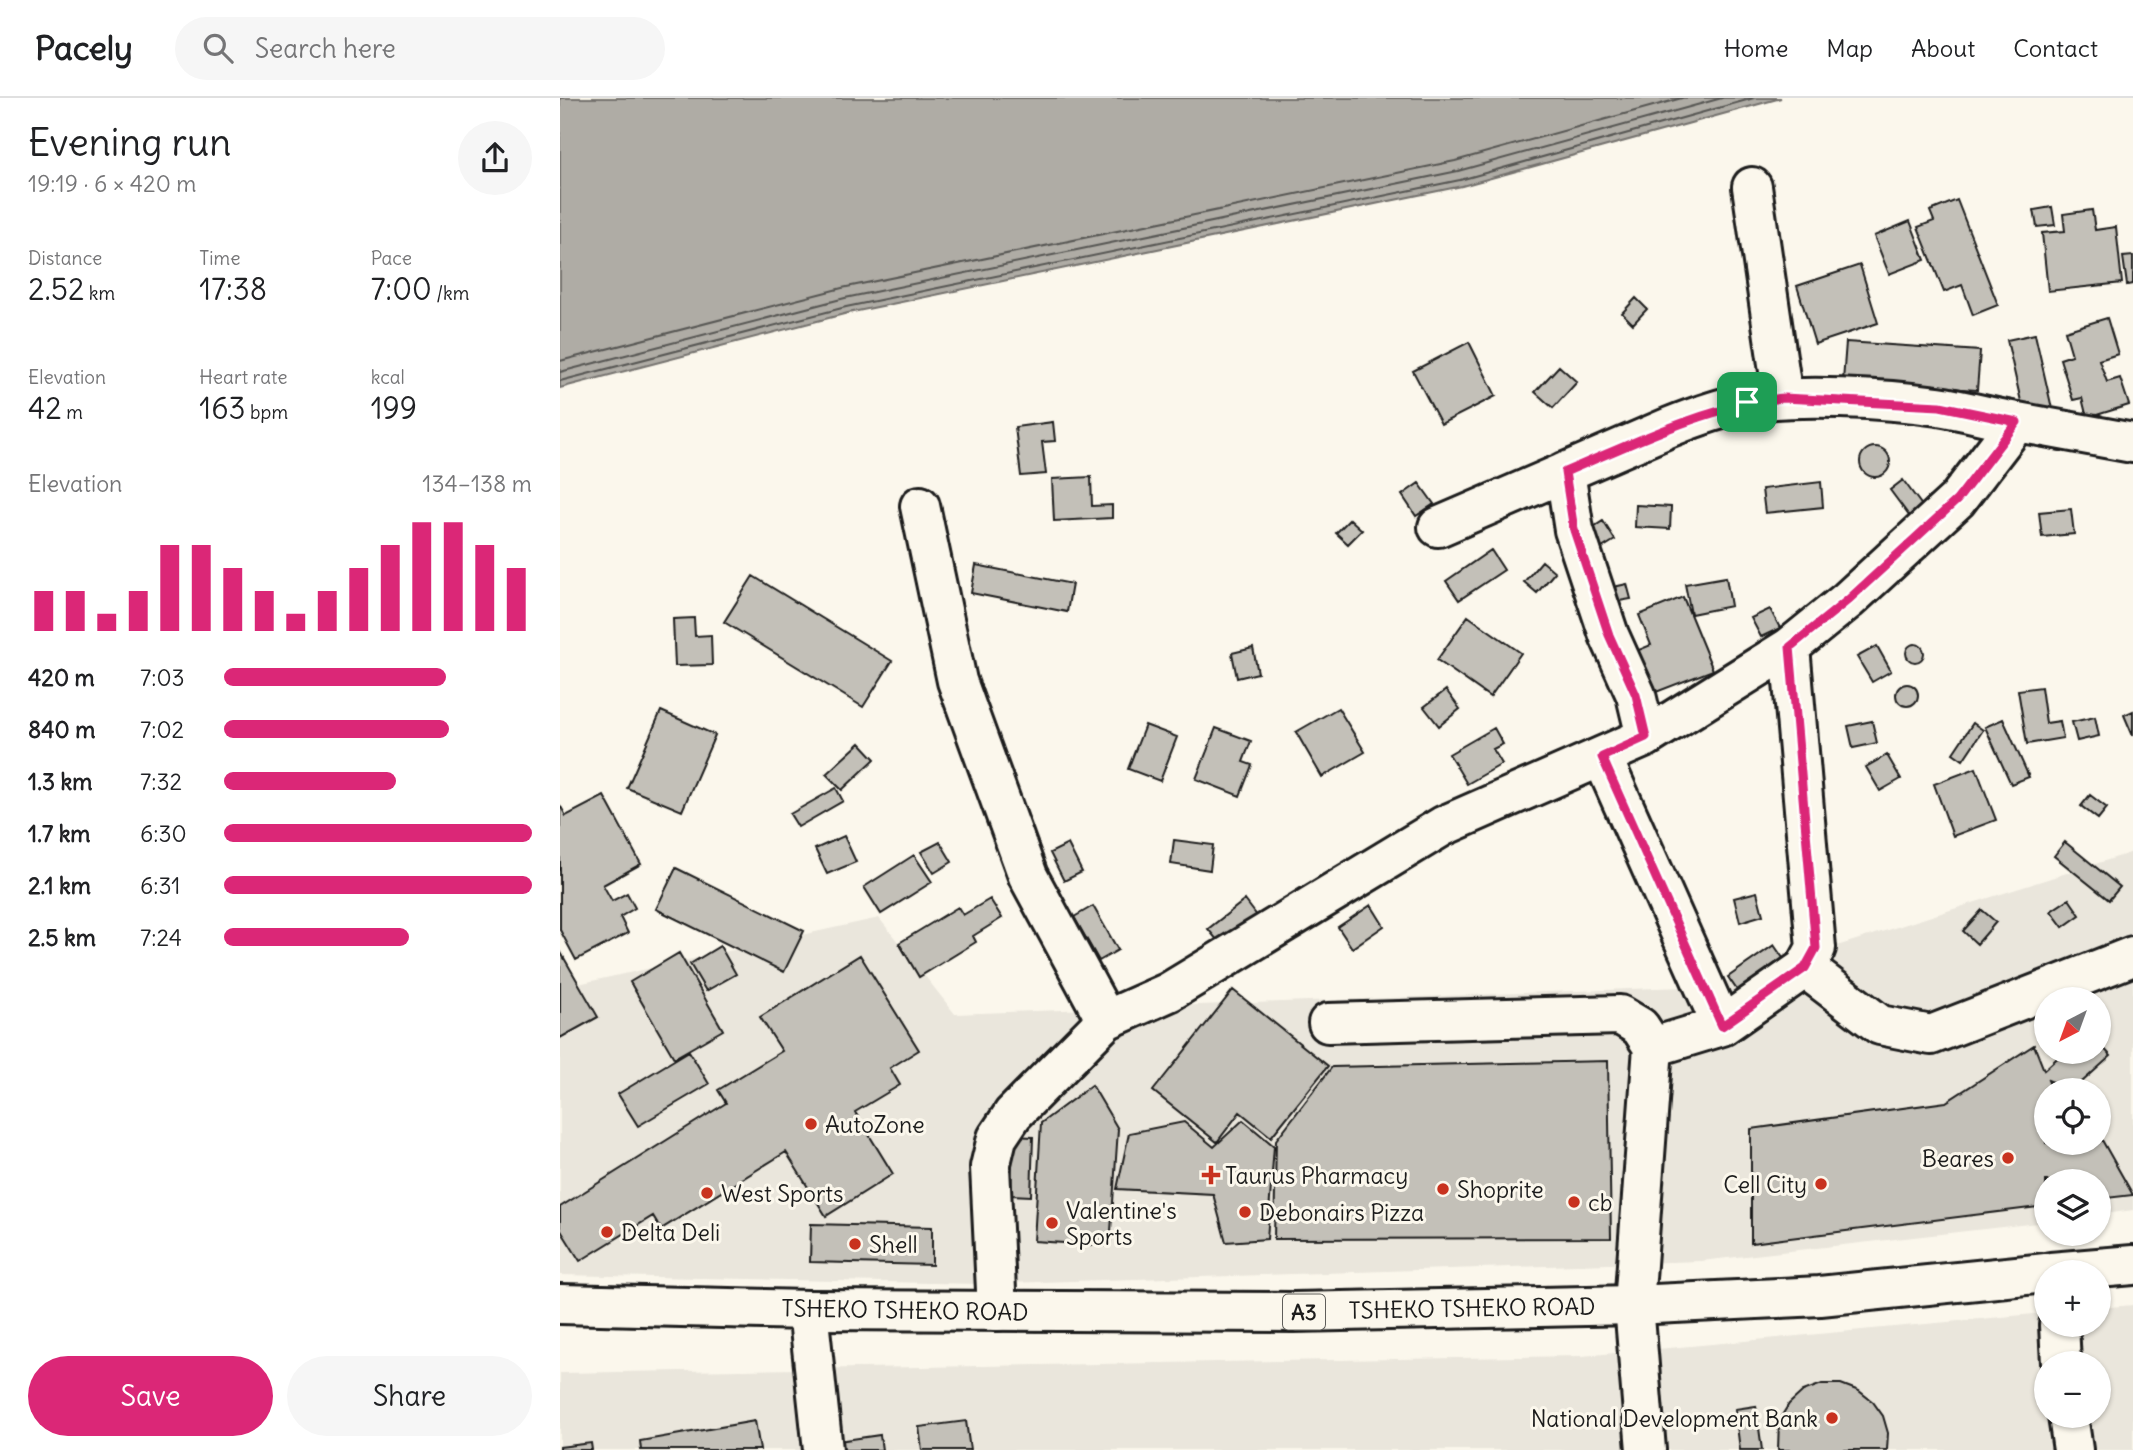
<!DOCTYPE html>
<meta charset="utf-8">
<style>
body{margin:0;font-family:Delius,sans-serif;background:#f6f6f6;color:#202124;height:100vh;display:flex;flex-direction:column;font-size:26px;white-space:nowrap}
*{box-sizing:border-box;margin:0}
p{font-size:23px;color:#757577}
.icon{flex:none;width:38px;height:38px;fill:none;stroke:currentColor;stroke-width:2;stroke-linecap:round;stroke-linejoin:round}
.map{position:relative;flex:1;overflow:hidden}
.drawer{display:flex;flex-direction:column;background:#fff;width:560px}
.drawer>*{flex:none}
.needle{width:46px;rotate:221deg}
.controls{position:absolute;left:1474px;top:889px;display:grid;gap:14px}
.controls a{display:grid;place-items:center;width:77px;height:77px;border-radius:50%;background:#fff;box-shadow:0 2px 5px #0004;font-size:35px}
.pin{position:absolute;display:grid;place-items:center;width:60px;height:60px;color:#fff;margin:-30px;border-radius:14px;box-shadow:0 4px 10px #0006}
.round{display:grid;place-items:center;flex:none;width:74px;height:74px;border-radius:37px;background:#f6f6f6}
.overview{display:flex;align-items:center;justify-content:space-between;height:119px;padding:0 28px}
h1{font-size:38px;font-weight:600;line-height:52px}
.stats{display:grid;grid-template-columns:repeat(3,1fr);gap:10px;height:119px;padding:7px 28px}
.stats div{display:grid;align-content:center}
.stats b{font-size:30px;font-weight:600}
.stats small{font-size:19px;font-weight:400}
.stats p{font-size:19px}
.chart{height:196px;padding:14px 28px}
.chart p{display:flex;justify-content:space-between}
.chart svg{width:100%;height:126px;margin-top:7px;stroke:#db2777;stroke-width:6}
.button{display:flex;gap:14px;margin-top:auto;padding:14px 28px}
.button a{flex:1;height:80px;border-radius:42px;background:#db2777;color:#fff;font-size:28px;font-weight:600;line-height:80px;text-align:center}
.button a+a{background:#f6f6f6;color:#202124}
ul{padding:0 28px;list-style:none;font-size:23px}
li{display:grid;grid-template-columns:112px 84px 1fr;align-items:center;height:52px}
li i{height:18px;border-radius:9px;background:#db2777}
header{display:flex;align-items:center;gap:42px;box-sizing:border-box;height:98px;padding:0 35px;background:#fff;border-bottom:2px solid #e0e0e0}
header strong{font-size:33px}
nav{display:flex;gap:38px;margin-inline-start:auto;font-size:24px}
.search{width:490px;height:63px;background:#f6f6f6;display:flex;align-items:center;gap:18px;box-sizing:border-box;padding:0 24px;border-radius:38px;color:#757577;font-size:26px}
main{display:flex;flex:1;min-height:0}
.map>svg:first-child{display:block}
.built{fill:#eae6dc;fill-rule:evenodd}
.water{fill:#afaca5;stroke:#74726e;stroke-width:2}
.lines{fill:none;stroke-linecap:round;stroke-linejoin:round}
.shore{stroke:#575653;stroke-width:2}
.building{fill:#c3c0b8;stroke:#1c1c1c;stroke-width:2}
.minor-casing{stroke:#1c1c1c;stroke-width:44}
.highway-casing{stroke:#1c1c1c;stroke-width:44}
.minor{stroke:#fbf7ec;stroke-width:38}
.highway{stroke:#fbf7ec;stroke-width:38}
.route-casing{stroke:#fff;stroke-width:14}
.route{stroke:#db2777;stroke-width:9}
.poi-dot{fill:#c8321e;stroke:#fbf7ec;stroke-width:2.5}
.labels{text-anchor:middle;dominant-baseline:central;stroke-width:6;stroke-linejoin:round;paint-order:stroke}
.shield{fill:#fbf7ec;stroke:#5f5e5a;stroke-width:2}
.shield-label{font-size:21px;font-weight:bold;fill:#1c1c1c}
.poi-label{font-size:23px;fill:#1c1c1c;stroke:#fbf7ec;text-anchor:start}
.street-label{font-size:23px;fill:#1c1c1c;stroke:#fbf7ec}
</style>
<header>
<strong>Pacely</strong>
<div class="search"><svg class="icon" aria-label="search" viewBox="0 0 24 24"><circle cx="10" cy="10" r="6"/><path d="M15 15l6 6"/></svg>Search here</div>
<nav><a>Home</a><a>Map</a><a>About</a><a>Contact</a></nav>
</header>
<main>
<section class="drawer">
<div class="overview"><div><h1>Evening run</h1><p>19:19 · 6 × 420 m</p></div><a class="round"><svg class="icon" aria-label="share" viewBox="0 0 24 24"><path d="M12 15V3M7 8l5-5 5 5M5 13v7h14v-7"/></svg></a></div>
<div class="stats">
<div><p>Distance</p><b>2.52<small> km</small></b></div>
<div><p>Time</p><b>17:38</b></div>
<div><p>Pace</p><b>7:00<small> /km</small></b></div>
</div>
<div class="stats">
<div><p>Elevation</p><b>42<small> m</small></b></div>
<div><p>Heart rate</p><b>163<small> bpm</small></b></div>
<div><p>kcal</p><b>199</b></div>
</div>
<div class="chart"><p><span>Elevation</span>134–138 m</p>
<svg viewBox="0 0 160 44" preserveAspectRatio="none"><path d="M5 44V30M15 44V30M25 44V38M35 44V30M45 44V14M55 44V14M65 44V22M75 44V30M85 44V38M95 44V30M105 44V22M115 44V14M125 44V6M135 44V6M145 44V14M155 44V22"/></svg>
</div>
<ul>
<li><b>420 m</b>7:03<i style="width:72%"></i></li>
<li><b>840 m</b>7:02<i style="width:73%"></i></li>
<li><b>1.3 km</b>7:32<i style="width:56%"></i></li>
<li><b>1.7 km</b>6:30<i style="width:100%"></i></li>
<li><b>2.1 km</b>6:31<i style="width:100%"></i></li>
<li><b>2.5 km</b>7:24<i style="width:60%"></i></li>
</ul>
<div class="button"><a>Save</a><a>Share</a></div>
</section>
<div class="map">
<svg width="1573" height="1352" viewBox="0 0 1573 1352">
<rect width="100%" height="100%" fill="#fbf7ec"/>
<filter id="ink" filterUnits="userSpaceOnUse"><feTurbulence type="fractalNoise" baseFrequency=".0143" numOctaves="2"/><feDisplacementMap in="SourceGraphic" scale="14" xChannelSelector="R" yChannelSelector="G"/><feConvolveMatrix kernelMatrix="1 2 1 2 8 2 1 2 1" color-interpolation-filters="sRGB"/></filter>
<g filter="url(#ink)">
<path class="built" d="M1573 754V1112L1538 1117V1083H1486V1124L1141 1163 418 1186 0 1177V890L319 820 395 916 1151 888ZM1486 901H1538V954H1486ZM1486 992H1538V1045H1486Z
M1573 1207V1352H0V1275L1022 1258 1486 1215V1227H1538V1210ZM1486 1265H1538V1318H1486Z"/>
<path class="water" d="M0 0H1221L902 88 288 215 0 290Z"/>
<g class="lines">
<path class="shore" d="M0 263 282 190 895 63 1122 0
M0 274 285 200 898 73 1162 0
M0 283 286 209 900 82 1194 0"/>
</g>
<path class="building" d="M1397 102 1438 207 1413 217 1402 187 1384 194 1358 129 1374 123 1370 113Z
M1492 109 1495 127 1477 129 1474 112Z
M1532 112 1535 132 1556 129 1562 185 1488 193 1482 135 1505 133 1503 116Z
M1350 123 1365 162 1329 176 1314 138Z
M1573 158V186L1567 187 1563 159Z
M1300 167 1318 225 1255 246 1237 188Z
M1076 200 1087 211 1073 226 1062 215Z
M1547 220 1558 256 1539 262 1547 284 1560 280 1569 307 1527 320 1522 300 1513 302 1500 261 1512 257 1505 233Z
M1475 236 1493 315 1465 321 1447 242Z
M909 244 936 298 881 326 853 273Z
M1286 244 1420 253 1417 292 1283 283Z
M999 268 1017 284 993 310 975 294Z
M493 324 495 343 482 344 486 376 461 378 455 329Z
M1300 364a15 15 0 1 1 30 0a15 15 0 1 1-30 0Z
M531 379 532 408 552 407V420L494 423 492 381Z
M1343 382 1363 409 1350 419 1330 392Z
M1261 384 1263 409 1205 415 1202 391Z
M859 385 874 406 856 418 842 397Z
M1076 407 1111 409 1110 431 1075 429Z
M1511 411 1514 436 1482 439 1479 414Z
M790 421 802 432 788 446 776 435Z
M1043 423 1055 442 1032 456 1021 437Z
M931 452 944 472 899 502 886 483Z
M982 463 995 474 977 495 964 484Z
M416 467 512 486 507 514 411 495Z
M193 478 332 563 303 609 164 524Z
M1166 479 1171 508 1131 516 1125 486Z
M1067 486 1071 501 1053 504 1049 490Z
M1123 499 1153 572 1091 596 1074 554 1091 547 1079 517Z
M1210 511 1220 530 1201 539 1191 520Z
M908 518 961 555 930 599 877 562Z
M134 520 135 538 151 537 152 567 115 568 113 521Z
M1346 555a9 9 0 1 1 18 0a9 9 0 1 1-18 0Z
M1317 548 1331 573 1312 584 1297 559Z
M693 550 698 575 677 580 672 555Z
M1336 597a11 11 0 1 1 22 0a11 11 0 1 1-22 0Z
M1481 589 1486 625 1500 623 1503 640 1467 646 1458 592Z
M886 592 900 611 879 628 864 609Z
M778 610 805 654 762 679 736 634Z
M101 613 155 637 122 713 67 690Z
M1573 613V638L1564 617Z
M1535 619 1539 638 1517 643 1512 624Z
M1443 621 1469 679 1451 686 1425 629Z
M1312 623 1317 645 1293 650 1288 628Z
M1413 625 1423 632 1403 662 1393 655Z
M585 627 617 639 600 683 568 671Z
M656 630 691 643 683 664 692 667 680 698 636 681Z
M934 630 943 646 933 651 942 666 907 686 889 656Z
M300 645 315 661 282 692 266 676Z
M1327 657 1341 681 1320 693 1306 669Z
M1416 670 1436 722 1393 738 1374 686Z
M276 690 283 703 238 729 230 716Z
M1530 697 1547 710 1538 721 1521 708Z
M44 698 81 766 43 787 52 803 67 795 75 810 60 819 68 835 16 862 0 832V707L6 718Z
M284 738 296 764 267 776 255 751Z
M614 742 653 747 650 772 611 766Z
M380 744 392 764 374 775 361 754Z
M1505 744 1560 789 1549 802 1494 758Z
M508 746 522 774 504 783 490 755Z
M354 757 372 784 321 816 304 789Z
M116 770 244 833 224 874 96 811Z
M1197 794 1203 817 1180 824 1174 800Z
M430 801 442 820 413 838 416 844 359 879 339 845 398 809 403 817Z
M1509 801 1520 817 1503 829 1491 813Z
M685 802 698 819 662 848 648 831Z
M811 807 824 828 792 850 778 829Z
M533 808 558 852 539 863 514 819Z
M1422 812 1436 824 1417 846 1403 833Z
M1214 847 1232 873 1186 905 1168 879Z
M160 848 176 876 146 893 130 866Z
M0 853 38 919 0 940Z
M119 855 163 932 114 960 70 884Z
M300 857 359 952 330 970 340 987 295 1014 333 1076 266 1118 226 1054 101 1131 93 1118 20 1163 0 1131V1109L166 1005 158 992 222 953 200 919Z
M673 892 768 968 711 1039 680 1014 657 1044 593 993Z
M1538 944 1551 958 1513 992 1488 982 1492 992H1486V1045H1538V1035L1573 1097 1538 1101V1083H1486V1108L1191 1145V1031L1386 1004 1474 947 1484 972 1504 954H1538Z
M129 953 149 986 78 1028 58 996Z
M1048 963 1051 1140 714 1141 716 1042 772 969Z
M532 987 558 1031 550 1148 474 1143 481 1025Z
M683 1022 714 1048 707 1141 666 1144 653 1096 557 1091 569 1035 624 1024 654 1049Z
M453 1038 473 1039 471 1098 451 1097Z
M251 1126 372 1129V1167L250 1164Z
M1262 1286H1281L1299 1293 1313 1304 1323 1318 1328 1335 1327 1352H1218L1219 1322 1229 1306 1243 1293Z
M1196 1308 1202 1352H1180L1175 1311Z
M195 1323 200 1352H81L80 1343Z
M406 1323 410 1352H362L359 1329Z
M320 1337 322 1352H279L278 1343Z
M31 1345 32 1352H0V1349Z"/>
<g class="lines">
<g class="minor-casing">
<path id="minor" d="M1192 89 1223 300
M1005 374 1014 432 1049 537 1076 597 1086 639
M360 408 397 583 468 778 546 922
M878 429 1110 329C1135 319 1159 310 1186 305 1235 295 1328 301 1378 308 1405 312 1431 320 1457 324
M1042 659 1162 928
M1245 870 1320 927 1371 937 1573 858
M768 925 1060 917 1080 929 1093 949 1074 1207 1086 1352
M1093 949 1162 928 1245 870 1256 850 1230 549
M248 1212 263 1352
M437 1213 430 1069 437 1040 453 1016 546 922 609 894 883 728 1086 639 1230 549 1288 502 1397 402 1457 324 1573 345
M1499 1227 1501 1265
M1508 1318 1513 1352"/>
</g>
<g class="highway-casing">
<path id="highway" d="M1491 1174 1573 1167
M0 1206 248 1212 734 1214 1074 1207 1260 1198 1486 1175"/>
</g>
<use href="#minor" class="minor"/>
<use href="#highway" class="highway"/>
</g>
</g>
<g class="lines" filter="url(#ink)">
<g class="route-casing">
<path id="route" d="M1223 300 1380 308 1457 324 1397 402 1288 502 1230 549 1256 850 1245 870 1162 928 1042 659 1086 639 1076 597 1049 537 1014 432 1005 374C1076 344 1145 309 1223 300Z"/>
</g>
<use href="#route" class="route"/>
</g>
<g class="poi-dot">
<circle cx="251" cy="1026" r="7"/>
<circle cx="1448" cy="1060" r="7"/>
<path d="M647.5 1066.5h7v7h7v7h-7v7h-7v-7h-7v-7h7z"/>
<circle cx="1261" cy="1086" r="7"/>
<circle cx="883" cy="1091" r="7"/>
<circle cx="147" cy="1095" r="7"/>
<circle cx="1014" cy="1104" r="7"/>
<circle cx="685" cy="1114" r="7"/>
<circle cx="492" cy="1125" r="7"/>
<circle cx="47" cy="1134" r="7"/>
<circle cx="295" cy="1146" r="7"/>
<circle cx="1272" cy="1320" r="7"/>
</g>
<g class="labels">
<rect class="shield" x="723" y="1196.5" width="42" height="35" rx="5"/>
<g class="shield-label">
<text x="744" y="1214">A3</text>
</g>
<g class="poi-label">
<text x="265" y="1026">AutoZone</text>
<text x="1434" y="1060" text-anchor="end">Beares</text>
<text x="665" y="1077">Taurus Pharmacy</text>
<text x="1247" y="1086" text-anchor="end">Cell City</text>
<text x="897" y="1091">Shoprite</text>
<text x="161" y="1095">West Sports</text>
<text x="1028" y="1104">cb</text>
<text x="506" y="1112">Valentine's<tspan x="506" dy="26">Sports</tspan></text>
<text x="699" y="1114">Debonairs Pizza</text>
<text x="61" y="1134">Delta Deli</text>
<text x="309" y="1146">Shell</text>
<text x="1258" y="1320" text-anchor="end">National Development Bank</text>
</g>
<g class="street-label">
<text transform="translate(912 1210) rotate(-1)">TSHEKO TSHEKO ROAD</text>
<text transform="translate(345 1212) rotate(1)">TSHEKO TSHEKO ROAD</text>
</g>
</g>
</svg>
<div class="controls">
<a><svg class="needle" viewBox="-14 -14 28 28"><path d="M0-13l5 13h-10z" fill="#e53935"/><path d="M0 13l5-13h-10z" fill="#757577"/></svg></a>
<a><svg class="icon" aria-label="locate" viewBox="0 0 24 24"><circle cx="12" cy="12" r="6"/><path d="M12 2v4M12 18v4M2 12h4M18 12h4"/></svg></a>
<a><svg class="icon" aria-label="layers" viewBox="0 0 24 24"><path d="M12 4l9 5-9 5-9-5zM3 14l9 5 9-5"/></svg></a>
<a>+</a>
<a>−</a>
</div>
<div class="pin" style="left:1187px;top:304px;background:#1e9e55"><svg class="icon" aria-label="arrive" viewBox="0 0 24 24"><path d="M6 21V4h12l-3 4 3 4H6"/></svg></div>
</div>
</main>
